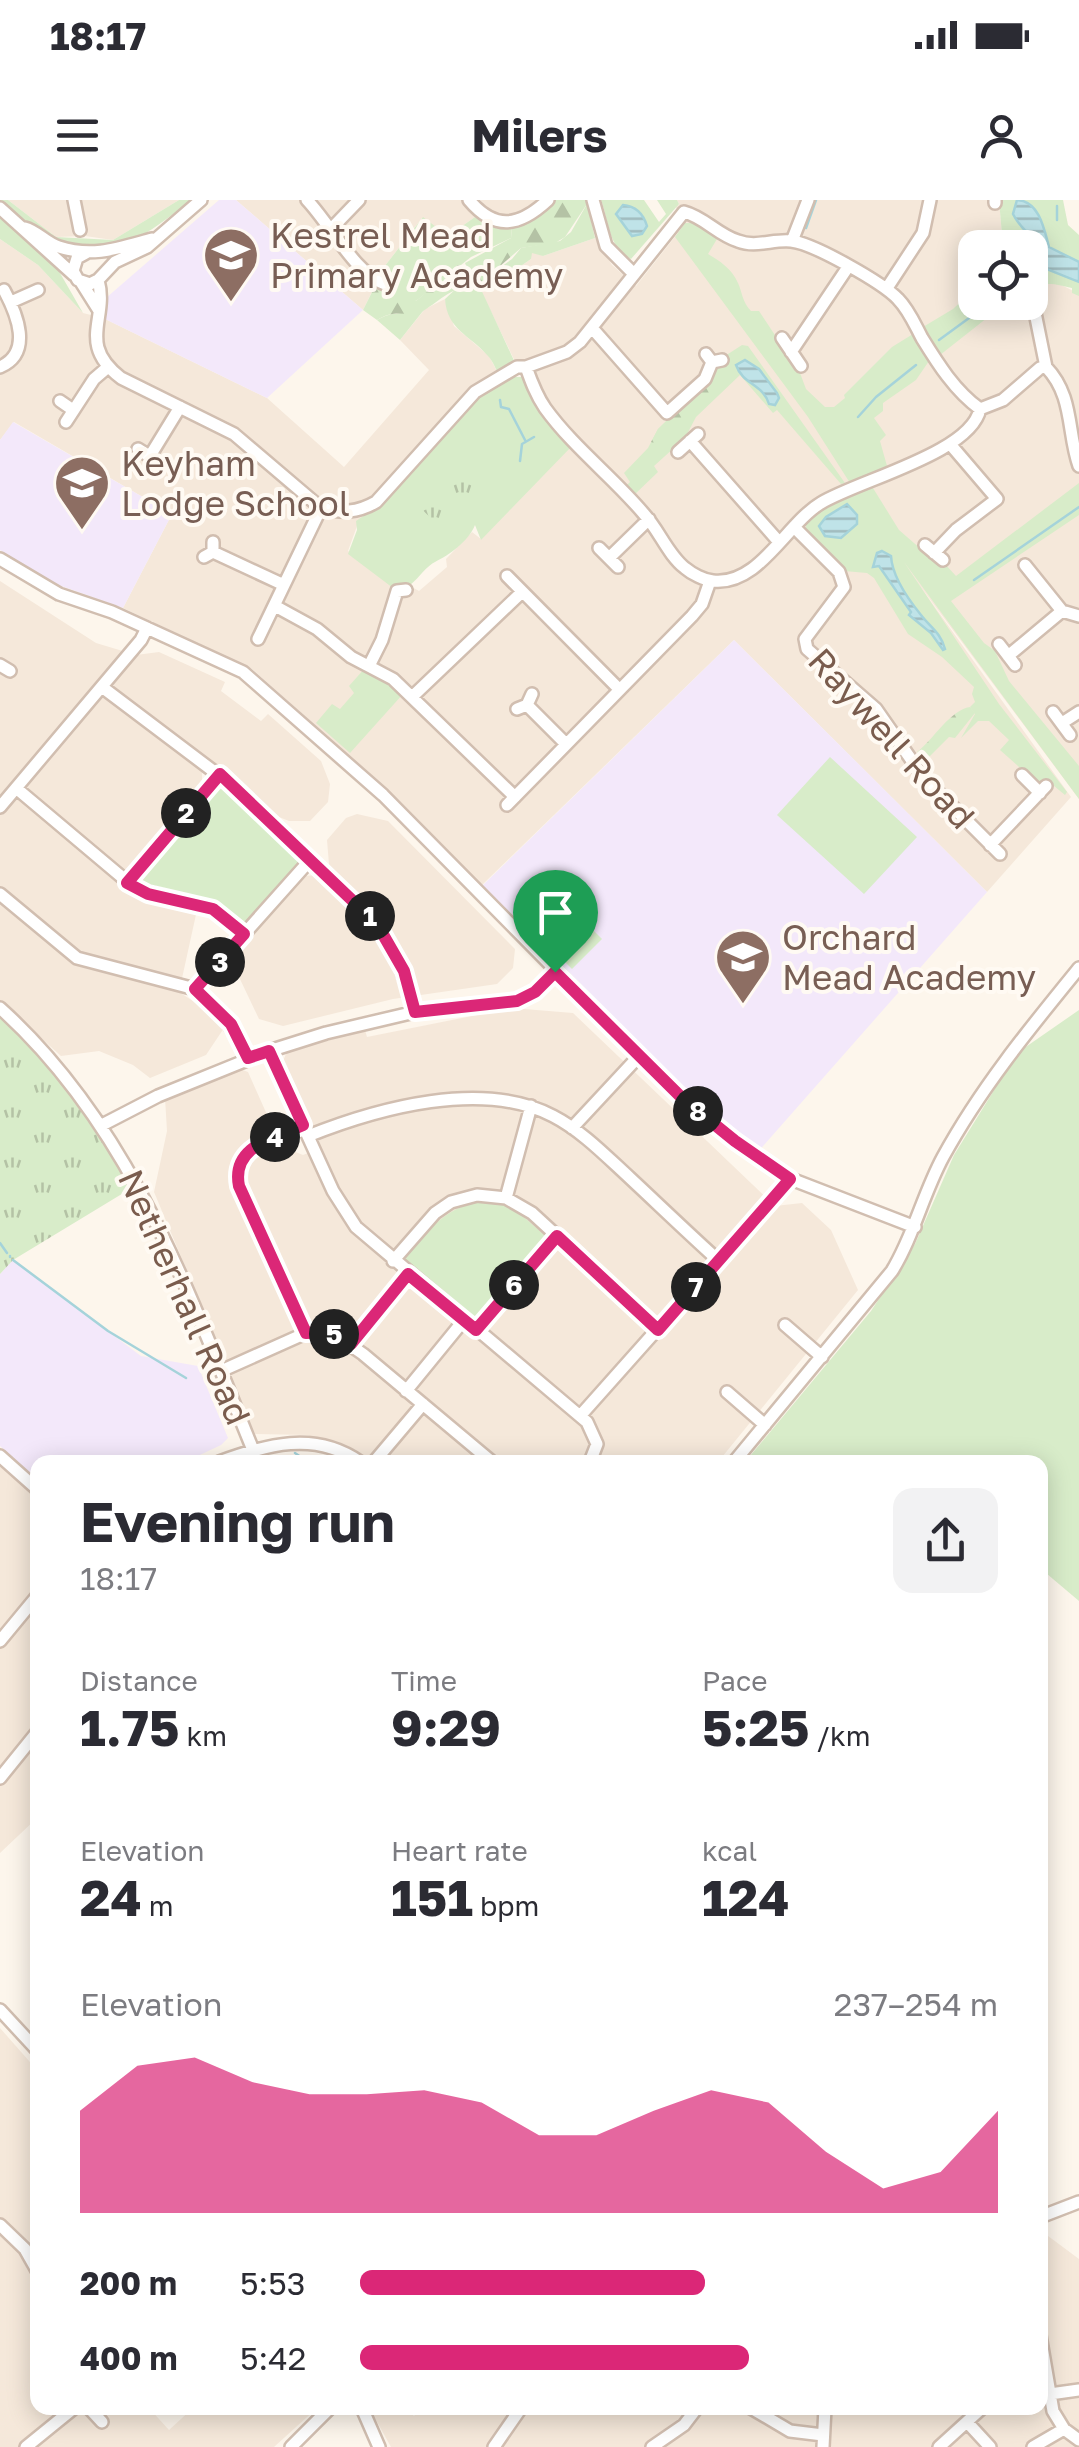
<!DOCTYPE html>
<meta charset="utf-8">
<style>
body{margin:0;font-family:"Golos Text",sans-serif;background:#f2f2f3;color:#2b2b33;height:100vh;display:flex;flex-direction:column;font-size:38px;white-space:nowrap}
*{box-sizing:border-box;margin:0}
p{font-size:32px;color:#7c7c81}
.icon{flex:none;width:55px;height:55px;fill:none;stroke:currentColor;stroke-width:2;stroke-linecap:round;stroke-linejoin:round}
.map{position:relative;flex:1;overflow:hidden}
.details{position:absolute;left:30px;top:1255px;width:1018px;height:960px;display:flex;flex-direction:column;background:#fff;border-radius:20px;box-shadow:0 5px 25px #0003}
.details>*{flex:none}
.fabs{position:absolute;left:958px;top:30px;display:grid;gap:20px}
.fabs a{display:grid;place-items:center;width:90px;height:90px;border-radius:20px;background:#fff;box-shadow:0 5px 25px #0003;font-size:50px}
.pin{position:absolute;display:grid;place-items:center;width:85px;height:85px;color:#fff;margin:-102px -42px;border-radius:50% 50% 50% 0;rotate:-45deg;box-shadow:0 0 10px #0007}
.pin .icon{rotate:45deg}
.km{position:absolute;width:50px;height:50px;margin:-25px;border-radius:50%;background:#222;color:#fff;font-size:28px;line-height:50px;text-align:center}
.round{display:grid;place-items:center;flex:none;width:105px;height:105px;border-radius:20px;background:#f2f2f3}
.headline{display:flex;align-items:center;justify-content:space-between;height:170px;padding:0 50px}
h1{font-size:55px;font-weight:700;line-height:75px}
.figures{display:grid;grid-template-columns:repeat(3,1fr);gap:15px;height:170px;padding:10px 50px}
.figures div{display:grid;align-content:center}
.figures b{font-size:50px;font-weight:700}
.figures small{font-size:28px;font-weight:400}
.figures p{font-size:28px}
.chart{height:280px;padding:20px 50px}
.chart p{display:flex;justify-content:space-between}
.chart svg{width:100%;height:180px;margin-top:10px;fill:#db2777;opacity:.7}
ul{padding:0 50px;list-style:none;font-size:32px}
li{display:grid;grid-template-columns:160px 120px 1fr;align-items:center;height:75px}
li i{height:25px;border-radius:12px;background:#db2777}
.status{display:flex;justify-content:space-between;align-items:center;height:70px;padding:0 50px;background:#fff;direction:ltr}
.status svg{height:28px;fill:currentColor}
header{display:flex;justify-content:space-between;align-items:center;height:130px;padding:0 50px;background:#fff;font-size:45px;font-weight:700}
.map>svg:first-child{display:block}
.residential{fill:#f5e8da}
.education{fill:#f3e8fa}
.grass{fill:#d8ecc9}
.forest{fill:url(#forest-firs)}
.park{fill:url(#park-tufts)}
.water{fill:url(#water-rules);stroke:#a5d3da;stroke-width:2.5}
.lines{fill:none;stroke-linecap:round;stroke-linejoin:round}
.stream{stroke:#a5d3da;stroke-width:2.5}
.minor-casing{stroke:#d1beb0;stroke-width:16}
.minor{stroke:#fff;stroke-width:11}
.route-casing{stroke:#fff;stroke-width:20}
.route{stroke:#db2777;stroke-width:12}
.labels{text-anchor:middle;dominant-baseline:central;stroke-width:8;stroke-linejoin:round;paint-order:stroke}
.education-label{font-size:35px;fill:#785e54;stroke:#fffaf3;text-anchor:start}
.street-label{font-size:35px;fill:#7a5c4d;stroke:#fffaf3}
</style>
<div class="status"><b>18:17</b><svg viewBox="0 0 49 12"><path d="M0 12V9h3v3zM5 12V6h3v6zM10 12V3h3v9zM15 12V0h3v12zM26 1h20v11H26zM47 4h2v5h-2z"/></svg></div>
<header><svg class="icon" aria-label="menu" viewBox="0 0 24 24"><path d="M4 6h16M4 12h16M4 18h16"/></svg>Milers<svg class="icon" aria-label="person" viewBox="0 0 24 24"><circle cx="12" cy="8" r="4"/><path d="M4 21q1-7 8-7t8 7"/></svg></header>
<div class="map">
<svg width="1079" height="2247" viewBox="0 0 1079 2247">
<defs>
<pattern id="forest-firs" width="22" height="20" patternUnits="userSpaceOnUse" patternTransform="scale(2.5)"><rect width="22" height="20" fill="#d8ecc9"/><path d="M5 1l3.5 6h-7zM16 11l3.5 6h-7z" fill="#b4c2a5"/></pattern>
<pattern id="park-tufts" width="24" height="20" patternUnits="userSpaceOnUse" patternTransform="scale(2.5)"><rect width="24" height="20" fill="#d8ecc9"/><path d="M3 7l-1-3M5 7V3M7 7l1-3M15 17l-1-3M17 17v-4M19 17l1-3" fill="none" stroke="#b4c2a5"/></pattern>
<pattern id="water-rules" width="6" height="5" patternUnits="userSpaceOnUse" patternTransform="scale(2.5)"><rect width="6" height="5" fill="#bfe3e8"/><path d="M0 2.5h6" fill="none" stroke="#a0bbbe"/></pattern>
</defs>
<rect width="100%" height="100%" fill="#fdf6ec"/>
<path class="residential" d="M8 0H179L113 40 85 36 56 37Z
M236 0H462L475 17 448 36 422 18 384 67 363 110Z
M480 0H539L522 12 501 16 494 14Z
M677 0H999L1003 47 975 48V102H1030V88L1052 80 1079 94V599L917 382 1071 597 987 692 734 440 482 685 401 602 252 469 123 408 172 314 14 222 0 240V39L38 65 83 113 103 118 267 198 344 267 429 170 400 140 425 109 445 99 454 126 489 156 500 177 370 305 357 326 348 351 419 391 447 367 446 359 472 332 481 339 570 247 540 213 478 85 515 70 531 59V53L535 51 543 56 595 38 612 65 636 86 685 24 675 6 679 4Z
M0 381 96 443 136 455 159 452 225 482 221 491 261 521 268 514 321 561 330 584 328 602 310 621H289L274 615 220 570 202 569V587L120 683 139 698 197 710 179 792 213 814 224 828 206 855 150 878 133 865 99 851 61 856 0 801Z
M357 614 388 621 515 749 513 768 497 784 393 799 283 826 259 819 229 756 303 676 320 675 329 664 327 640 346 618Z
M512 808 573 813 775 1006 802 1003 831 1030 858 1090 718 1262H370L308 1235 255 1234 154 992 167 931 165 898 237 868 248 872 281 946 303 955 320 948 282 863 287 852 365 830 367 837Z
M0 1266 38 1298 37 1618 0 1653Z
M0 1828 37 1870 38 2208H149L169 2230 193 2208H317L274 2247H0Z
M1040 2030 1079 2059V2247H391L371 2211 376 2208H404L414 2216 422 2208H1040Z"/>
<path class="education" d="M219 0H236L363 110 267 198 103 118 106 98Z
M13 222 172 314 123 408 50 382 0 350V240Z
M734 440 987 692 757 953 712 920 482 686Z
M13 1060 141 1156 198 1166 228 1238 221 1245 185 1262H38L37 1280 0 1246V1074Z"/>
<path class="grass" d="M0 0H8L56 37 113 40 179 0H190C136 46 112 56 41 40L83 113 38 65 0 39Z
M601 0H644L659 22 666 14 657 0H677L679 4 631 59C608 47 609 22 601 0Z
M999 0H1063L1068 25 1079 35V96L1072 93V88C1054 84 1048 81 1030 89V48L1003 47Z
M587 4 595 38 543 56 532 53 531 59 515 70 479 85 517 167 501 177H523L540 213 571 247 481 340 475 325C468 342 449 355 435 362 420 370 415 388 397 391L348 354 357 330 356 321 388 299 383 294 452 217 500 177C496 170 493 161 488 156 470 135 447 130 445 99L460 85 477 84 512 59 521 48 560 41 571 32Z
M423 17 448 36 475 17 491 26 512 27 511 38 471 57 416 101 391 88 375 86 384 67Z
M685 23H693L717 39 708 54C720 61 732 69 738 83 742 91 742 102 751 111H759L800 173 806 189 825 207H834L845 198 844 195 892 147 913 134 929 161 916 180 883 203V211L874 218 886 235 880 241 887 266 850 283 808 217 675 37Z
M975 88V102L1006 103 940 155 923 127 953 109Z
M427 106 400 140 377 120C395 109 408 117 427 106Z
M742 145 748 146 845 283 841 284 777 210 773 213 740 175 696 217 685 238 654 266 658 272 633 296 624 288 630 282 624 273 648 248 658 229 687 202 725 156Z
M868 280 899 330 937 363H944L956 376 1079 283V315L951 401 984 443 995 451 1009 481 1079 566V599L904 362 999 504 1067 592 1065 595 1048 581 1041 584 1035 581 1000 550 1009 540 989 521H978L961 538 975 514 970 507 975 502 972 494 974 487 942 457 908 434 874 378 867 373 844 371 806 332V323C825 305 849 297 868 280Z
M365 468 403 494 350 553 316 523 332 504 340 509 354 493 349 486Z
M830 557 917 637 864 694 777 615Z
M216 586 226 587 300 657V666L243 724 144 686 140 678Z
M551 688 602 739 572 769 521 718Z
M1079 810V1401L1040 1368V1262H745L871 1111 915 1044 954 955 1017 853Z
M491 1001 510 1005 548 1038 476 1122 403 1061C428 1030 448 1002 491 1001Z"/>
<path class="forest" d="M554 0H585L587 4 565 37 555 43 521 48 478 85C455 84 441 100 423 111 408 119 398 107 377 120L363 110 375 86 391 88 402 82 416 101 458 65 462 66 468 82 470 75 465 63 511 38 512 27 539 14Z
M722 166C722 187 676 234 660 249L651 242 658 229Z
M970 507 975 513 955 538 949 537 924 562 917 552C934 539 950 510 970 507Z"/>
<path class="park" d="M455 259 463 267 475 293 455 303 433 280 446 261Z
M426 283 449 309 435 322 411 299Z
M0 816 55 871 95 923 135 986 13 1060 0 1074Z"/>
<path class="water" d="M1017 0C1039 1 1044 28 1049 47L1079 62V82L1044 68C1044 35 1026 40 1013 14Z
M623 5C636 6 643 13 647 26L642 34 632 36 616 14Z
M745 160 759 169 777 193 779 198 775 205 769 204C763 184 743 185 736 165Z
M847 304 857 315V324L841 338 825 336 819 326 826 317Z
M882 351 891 356C892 376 908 399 921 415 930 427 941 433 945 449L943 450 931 433 909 415 911 412 879 366 873 367 877 353Z"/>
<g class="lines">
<path class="stream" d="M1057 6V20
M806 28 816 0
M939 140 991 102
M500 200 501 207 509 209 525 240
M858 217 876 197 916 165
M520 261 522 244 534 237
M974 380 1079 307
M0 1043 7 1053
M10 1056V1057
M13 1060 108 1131 186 1178
M295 1253 308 1262"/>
<g class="minor-casing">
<path id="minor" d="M74 0 80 30
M307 0C330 24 356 75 385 84
M469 0C495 31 519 27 548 0
M593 0 606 46 634 74
M995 3V0
M0 8 74 75
M25 28C37 31 46 43 59 47 93 58 119 48 152 39
M332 28 359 0
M792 41 808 0
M86 53 77 58 73 71 78 80 90 84 98 80 115 62 147 47 201 0
M98 80C109 119 76 143 121 178L234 234 321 308C342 313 357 313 376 302L475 192 517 167H526L567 152 580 142 684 12C704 17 718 35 738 41 756 48 773 39 791 41 813 43 883 83 898 99 909 110 915 125 922 138 938 164 955 191 980 209
M81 82 98 109
M887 88 923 33 930 0
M1031 93 1046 167
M11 102 38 90
M592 128 667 213 705 179 712 162
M782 138 801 166
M791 152 848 67
M706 154 712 162 722 160
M0 167C33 153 17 114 4 90
M526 167C531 181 536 195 545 208 574 248 613 277 644 314 659 330 668 355 685 368 692 374 704 380 713 381 759 386 786 324 821 303 859 280 971 253 980 209L1003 200 1040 168 1046 167C1074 196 1067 232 1079 266
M60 201 73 210
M66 222 94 179 108 167
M690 241 779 342
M138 249 162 264
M678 252 698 234
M150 256 180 207
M794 327 839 372 844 387 805 439 807 449 876 509 924 578 1000 654
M925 345 943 360
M599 348 618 367
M213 352 284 385
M934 353 956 330 997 299 950 244
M204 357 213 352V342
M609 358 649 319
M0 359 59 394 112 412 243 472 383 595 682 898 735 941 791 979 915 1027
M1025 365 1062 411
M507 376 619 489
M275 406 317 429 351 457 393 479 515 597
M258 439 321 308
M999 444 1015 465
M1008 456 1062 411 1079 416
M0 465 10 471
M369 466 382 440 397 391 406 390
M102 487 237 589 368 714 398 758 415 812
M413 496 522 392
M527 505 565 543
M517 509 527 505 532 494
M1053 512 1070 535
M1062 523 1079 512
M1022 575 1040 593
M16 588 136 689 213 709 244 735
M507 605 692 416 702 404 710 381
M0 607 141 440 147 428
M990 645 1046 586
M127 683 219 574
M0 694 77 758 195 789 223 814 248 858
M195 789 311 659
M0 808C131 926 188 1091 253 1250
M269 851 333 991 356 1027 587 1222 597 1244 590 1262
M102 925 158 896 269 851 326 833 415 812 517 801 535 791 555 772
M303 925C274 938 231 946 239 986L306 1133
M572 928 639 856
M308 936C378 908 483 879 553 916 582 931 606 956 630 978 660 1006 689 1034 719 1061
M506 998 531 906
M393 1061 435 1013 451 1002 477 995 506 998 532 1013 658 1129
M785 1125 822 1157
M476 1130 557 1036
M351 1144 408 1074
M221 1171 306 1133 334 1134 363 1154 492 1262
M406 1191 464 1120
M727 1192 765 1225
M580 1216 791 979
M0 1256 38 1290
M219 1262C267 1245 314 1230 360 1262
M374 1262 423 1204
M734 1262 892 1071C914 1035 923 994 943 957 980 889 1030 828 1079 768
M0 1441 38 1395
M0 1578 38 1531
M0 1810 38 1851
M1040 2017 1079 2002
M0 2025 25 2049 38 2072
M1040 2135 1053 2211 1064 2229 1079 2240
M1050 2194 1079 2190
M89 2208 102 2222
M362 2208 379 2247
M751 2208 790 2231 823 2235
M967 2222 990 2247
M26 2247 74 2208
M291 2247 330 2208
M494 2247 521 2208
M652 2247 684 2225 697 2208
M823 2247 825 2208
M939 2247 982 2208
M1033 2247 1064 2229"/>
</g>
<use href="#minor" class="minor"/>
</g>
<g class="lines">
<g class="route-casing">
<path id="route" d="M220 574 377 724 404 771 415 812 517 801 535 792 555 772 682 898 735 941 790 979 658 1130 557 1036 476 1130 408 1074 351 1144 328 1132 306 1133 239 986C231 946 274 938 303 925L269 851 248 858 231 824 195 789 244 734 213 709 148 694 127 683Z"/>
</g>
<use href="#route" class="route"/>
</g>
<defs>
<g id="school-pin" transform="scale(2.875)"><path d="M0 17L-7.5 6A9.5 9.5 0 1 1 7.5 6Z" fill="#8d6e63" stroke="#fffaf3"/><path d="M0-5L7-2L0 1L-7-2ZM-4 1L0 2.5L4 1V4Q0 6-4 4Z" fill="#fff"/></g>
</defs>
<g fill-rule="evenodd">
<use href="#school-pin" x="231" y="55"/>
<use href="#school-pin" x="82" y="283"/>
<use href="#school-pin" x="743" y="757"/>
</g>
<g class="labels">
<g class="education-label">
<text x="270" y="35">Kestrel Mead<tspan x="270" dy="40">Primary Academy</tspan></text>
<text x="121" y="263">Keyham<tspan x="121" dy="40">Lodge School</tspan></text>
<text x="782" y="737">Orchard<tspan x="782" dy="40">Mead Academy</tspan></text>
</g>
<g class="street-label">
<text transform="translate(892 538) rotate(48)">Raywell Road</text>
<text transform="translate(185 1097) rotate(66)">Netherhall Road</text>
</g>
</g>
</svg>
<div class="fabs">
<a><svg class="icon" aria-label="locate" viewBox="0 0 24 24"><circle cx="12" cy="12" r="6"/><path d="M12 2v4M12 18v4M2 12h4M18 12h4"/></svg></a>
</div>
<div class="pin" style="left:555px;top:772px;background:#1e9e55"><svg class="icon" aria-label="arrive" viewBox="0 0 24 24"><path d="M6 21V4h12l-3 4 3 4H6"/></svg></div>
<b class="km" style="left:370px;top:716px">1</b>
<b class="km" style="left:186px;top:613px">2</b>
<b class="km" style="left:220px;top:762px">3</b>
<b class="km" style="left:275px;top:937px">4</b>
<b class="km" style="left:334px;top:1134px">5</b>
<b class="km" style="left:514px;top:1085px">6</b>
<b class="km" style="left:696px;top:1087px">7</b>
<b class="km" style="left:698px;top:911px">8</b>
<section class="details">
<div class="headline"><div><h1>Evening run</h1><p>18:17</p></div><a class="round"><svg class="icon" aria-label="share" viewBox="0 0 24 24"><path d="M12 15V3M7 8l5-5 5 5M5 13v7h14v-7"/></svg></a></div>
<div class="figures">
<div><p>Distance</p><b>1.75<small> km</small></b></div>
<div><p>Time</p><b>9:29</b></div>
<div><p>Pace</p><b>5:25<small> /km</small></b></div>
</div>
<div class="figures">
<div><p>Elevation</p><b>24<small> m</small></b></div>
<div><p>Heart rate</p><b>151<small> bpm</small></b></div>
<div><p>kcal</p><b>124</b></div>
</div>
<div class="chart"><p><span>Elevation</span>237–254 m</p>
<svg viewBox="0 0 160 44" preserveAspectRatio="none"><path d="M0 44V19L10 8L20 6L30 12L40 15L50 15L60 14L70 17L80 25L90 25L100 19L110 14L120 17L130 29L140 38L150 34L160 19V44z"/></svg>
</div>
<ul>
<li><b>200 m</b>5:53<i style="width:54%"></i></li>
<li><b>400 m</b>5:42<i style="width:61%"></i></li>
</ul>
</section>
</div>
